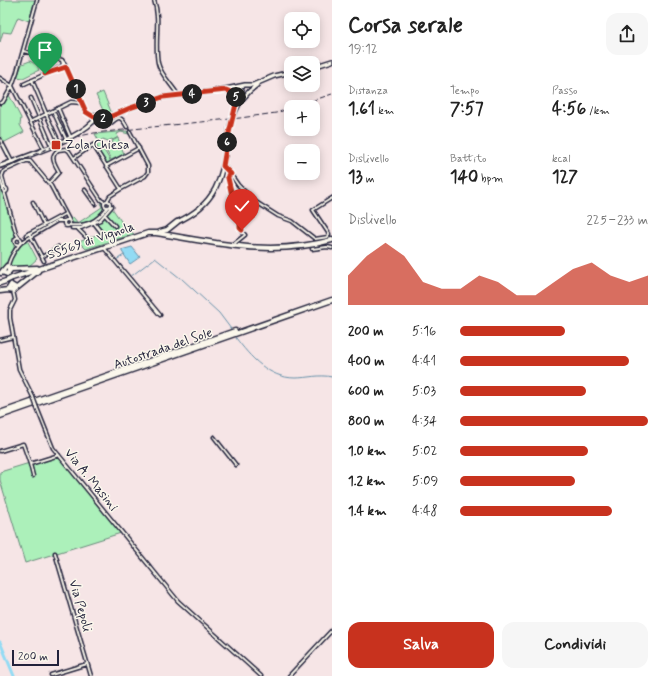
<!DOCTYPE html>
<html lang="it">
<meta charset="utf-8">
<style>
body{margin:0;font-family:Mynerve,sans-serif;background:#f6f6f6;color:#222;height:100vh;display:flex;flex-direction:column;font-size:15px;white-space:nowrap}
*{box-sizing:border-box;margin:0}
p{font-size:13px;color:#767676}
.icon{flex:none;width:22px;height:22px;fill:none;stroke:currentColor;stroke-width:2;stroke-linecap:round;stroke-linejoin:round}
.map{position:relative;flex:1;overflow:hidden}
.panel{display:flex;flex-direction:column;background:#fff;width:332px}
.panel>*{flex:none}
.controls{position:absolute;left:284px;top:12px;display:grid;gap:8px}
.controls a{display:grid;place-items:center;width:36px;height:36px;border-radius:8px;background:#fff;box-shadow:0 2px 10px #0003;font-size:20px}
.scale{position:absolute;left:12px;bottom:10px;width:47px;box-sizing:border-box;padding-left:4px;border:2px solid #22223b;border-top:0;font-size:11px;line-height:14px;white-space:nowrap;color:#22223b;-webkit-text-stroke:3px #fbf7ec;paint-order:stroke}
.pin{position:absolute;display:grid;place-items:center;width:34px;height:34px;color:#fff;margin:-41px -17px;border-radius:50% 50% 50% 0;rotate:-45deg;box-shadow:0 0 4px #0007}
.pin .icon{rotate:45deg}
.km{position:absolute;width:20px;height:20px;margin:-10px;border-radius:50%;background:#222;color:#fff;font-size:11px;line-height:20px;text-align:center}
.round{display:grid;place-items:center;flex:none;width:42px;height:42px;border-radius:12px;background:#f6f6f6}
.headline{display:flex;align-items:center;justify-content:space-between;height:68px;padding:0 16px}
h1{font-size:22px;font-weight:700;line-height:30px}
.figures{display:grid;grid-template-columns:repeat(3,1fr);gap:6px;height:68px;padding:4px 16px}
.figures div{display:grid;align-content:center}
.figures b{font-size:17px;font-weight:700}
.figures small{font-size:11px;font-weight:400}
.figures p{font-size:11px}
.chart{height:112px;padding:8px 16px}
.chart p{display:flex;justify-content:space-between}
.chart svg{width:100%;height:72px;margin-top:4px;fill:#c8321e;opacity:.7}
.action{display:flex;gap:8px;margin-top:auto;padding:8px 16px}
.action a{flex:1;height:46px;border-radius:12px;background:#c8321e;color:#fff;font-size:16px;font-weight:700;line-height:46px;text-align:center}
.action a+a{background:#f6f6f6;color:#222}
ul{padding:0 16px;list-style:none;font-size:13px}
li{display:grid;grid-template-columns:64px 48px 1fr;align-items:center;height:30px}
li i{height:10px;border-radius:5px;background:#c8321e}
main{display:flex;flex:1;min-height:0}
.map>svg:first-child{display:block}
.green{fill:#acf0ba;stroke:#67897a}
.water{fill:#93dbf4;stroke:#6691aa}
.lines{fill:none;stroke-linecap:round;stroke-linejoin:round}
.stream{stroke:#6691aa;stroke-width:1}
.river{stroke:#93dbf4;stroke-width:3}
.minor-casing{stroke:#22223b;stroke-width:5}
.major-casing{stroke:#22223b;stroke-width:6}
.highway-casing{stroke:#22223b;stroke-width:7}
.minor{stroke:#fbf7ec;stroke-width:2}
.major{stroke:#fbf7ec;stroke-width:3}
.highway{stroke:#fbf7ec;stroke-width:4}
.rail{stroke:#22223b;stroke-width:1;stroke-dasharray:6 3;stroke-linecap:butt}
.minor-bridge-casing{stroke:#22223b;stroke-width:5;stroke-linecap:butt}
.highway-bridge-casing{stroke:#22223b;stroke-width:7;stroke-linecap:butt}
.minor-bridge{stroke:#fbf7ec;stroke-width:2}
.highway-bridge{stroke:#fbf7ec;stroke-width:4}
.route-casing{stroke:#fff;stroke-width:8}
.route{stroke:#c8321e;stroke-width:5}
.poi-dot{fill:#c8321e;stroke:#fbf7ec;stroke-width:1.5}
.labels{text-anchor:middle;dominant-baseline:central;stroke-width:3;stroke-linejoin:round;paint-order:stroke}
.poi-label{font-size:13px;fill:#22223b;stroke:#fbf7ec;text-anchor:start}
.street-label{font-size:13px;fill:#22223b;stroke:#fbf7ec}
</style>
<main>
<div class="map">
<svg width="332" height="676" viewBox="0 0 332 676">
<rect width="100%" height="100%" fill="#f6e5e6"/>
<filter id="ink" filterUnits="userSpaceOnUse"><feTurbulence type="fractalNoise" baseFrequency=".025" numOctaves="2"/><feDisplacementMap in="SourceGraphic" scale="8" xChannelSelector="R" yChannelSelector="G"/><feConvolveMatrix kernelMatrix="1 2 1 2 8 2 1 2 1" color-interpolation-filters="sRGB"/></filter>
<g filter="url(#ink)">
<path class="green" d="M0 0H35L29 21 18 17 11 33 3 32 0 42Z
M30 61 37 65 39 70 23 78 17 77 22 64Z
M103 92 112 114 106 117 96 95Z
M8 93 21 118 20 125 24 132 3 143 0 138V104Z
M127 131 129 134 121 132 117 134 118 137 113 140 112 139 108 141 103 139 100 141 102 143 101 145 111 162 107 164 96 146 100 143 95 134Z
M118 138 124 154 111 160 105 148 113 143 112 141Z
M0 179 15 233 14 248 11 256C17 253 20 244 27 240L37 259 28 267H11L0 272Z
M102 202 103 211C97 218 84 226 74 224L70 219 73 217 78 223 102 207 100 203Z
M112 208 125 227 134 234 86 249 79 242 101 233 94 224C102 220 106 214 112 208Z
M59 454 121 533 25 563 0 480V472Z"/>
<path class="water" d="M132 247 140 257 130 264 121 250Z"/>
<g class="lines">
<path class="stream" d="M109 252 128 275
M116 260 124 255
M130 277 155 258 180 278
M182 279 219 313 231 329
M236 338C250 357 269 378 295 378 308 378 319 374 332 377"/>
<path class="river" d="M0 642 14 676"/>
<g class="minor-casing">
<path id="minor" d="M37 0 17 72 12 86 44 149
M154 0C161 20 154 42 158 63 160 74 172 85 178 95
M23 51 62 60
M63 65 62 60 65 64
M66 67 86 112 94 117
M0 78 12 86 3 102 0 103
M32 80 46 113
M24 84 63 66
M31 98 51 145
M58 108 70 136
M54 113 66 139
M46 114 59 142
M30 122 71 102 82 103
M98 122 102 126 105 127C117 121 118 110 127 127
M0 139 12 162
M74 158 93 145 121 189
M106 166 139 148
M223 166 227 169 238 185 256 202 278 216 292 221 315 239 328 237 329 234 313 210 332 198
M231 174 228 175V178L236 213 241 224 240 228 245 235 235 243
M0 179 3 189
M49 183 59 172C55 164 49 157 58 150L66 149 69 151 101 200 104 202
M3 190a2 2 0 1 1 4 0a2 2 0 1 1-4 0Z
M5 188 2 176 4 171 26 161H30L51 186 69 220
M85 190 95 204
M4 191 16 233 19 238
M104 204a3 3 0 1 1 6 0a3 3 0 1 1-6 0Z
M107 201 110 196 121 189 145 176 148 172V166L130 132
M33 202 44 225
M105 215 115 226
M64 223a3 3 0 1 1 6 0a3 3 0 1 1-6 0Z
M94 223 101 232
M69 225C87 227 97 221 107 208
M72 228H81L100 220 112 206
M78 229 86 237
M29 233 44 261
M26 235 65 214
M14.5 241a3.5 3.5 0 1 1 7 0a3.5 3.5 0 1 1-7 0Z
M22 242 57 221H65
M19 245C0 269 10 274 15 300L10 310V318L19 369 33 397
M105 249 160 315
M312 249 327 247 332 248
M42 257 58 247
M0 340 13 337
M37 408 53 448 178 601 261 676
M214 437 236 465
M0 451 23 444 30 464 59 455
M30 464 33 476
M55 553 91 676
M51 675 87 664
M289 676 332 630"/>
</g>
<g class="major-casing">
<path id="major" d="M313 67 332 61
M237 87 242 90 244 96
M226 90 239 96H244
M235 94 237 101 236 105
M101 118 106 119 130 108 163 97 216 91 245 85H253L274 76 291 72
M94 121 93 118 95 115H99L101 118
M0 166C27 156 74 141 94 121
M177 222C251 189 204 123 257 85"/>
</g>
<g class="highway-casing">
<path id="highway" d="M160 232 167 230 177 222
M2 272 7 274 11 269 37 268
M1 273 7 266 11 269
M12 278 148 233H156C218 243 269 257 332 240
M0 283 6 281
M8 290 13 291 38 271
M0 291 8 290 11 285 16 288
M0 413 235 331
M0 416 332 300"/>
</g>
<use href="#minor" class="minor"/>
<use href="#major" class="major"/>
<use href="#highway" class="highway"/>
<path class="rail" d="M294 107 332 94
M0 169 75 137 94 133 240 118 276 113 291 108"/>
<g class="minor-bridge-casing">
<path id="minor-bridge" d="M33 397 37 408"/>
</g>
<g class="highway-bridge-casing">
<path id="highway-bridge" d="M6 281 12 278"/>
</g>
<use href="#minor-bridge" class="minor-bridge"/>
<use href="#highway-bridge" class="highway-bridge"/>
</g>
</g>
<g class="lines" filter="url(#ink)">
<g class="route-casing">
<path id="route" d="M45 74 66 67 86 112 94 117 98 115 101 118 105 119 130 108 163 97 226 90 235 94 236 104 228 137 223 166 231 174 228 175V178L236 213 240 219V228L242 230"/>
</g>
<use href="#route" class="route"/>
</g>
<rect class="poi-dot" x="51" y="140" width="10" height="10" rx="2"/>
<g class="labels">
<g class="poi-label">
<text x="65" y="145">Zola Chiesa</text>
</g>
<g class="street-label">
<text transform="translate(91 241) rotate(-19)">SS569 di Vignola</text>
<text transform="translate(163 349) rotate(-19)">Autostrada del Sole</text>
<text transform="translate(91 480) rotate(51)">Via A. Masini</text>
<text transform="translate(80 606) rotate(74)">Via Pepoli</text>
</g>
</g>
</svg>
<div class="controls">
<a><svg class="icon" aria-label="locate" viewBox="0 0 24 24"><circle cx="12" cy="12" r="6"/><path d="M12 2v4M12 18v4M2 12h4M18 12h4"/></svg></a>
<a><svg class="icon" aria-label="layers" viewBox="0 0 24 24"><path d="M12 4l9 5-9 5-9-5zM3 14l9 5 9-5"/></svg></a>
<a>+</a>
<a>−</a>
</div>
<div class="scale">200 m</div>
<div class="pin" style="left:45px;top:74px;background:#1e9e55"><svg class="icon" aria-label="arrive" viewBox="0 0 24 24"><path d="M6 21V4h12l-3 4 3 4H6"/></svg></div>
<div class="pin" style="left:242px;top:230px;background:#d93025"><svg class="icon" aria-label="check" viewBox="0 0 24 24"><path d="M5 12l5 5 9-10"/></svg></div>
<b class="km" style="left:76px;top:89px">1</b>
<b class="km" style="left:103px;top:119px">2</b>
<b class="km" style="left:146px;top:103px">3</b>
<b class="km" style="left:192px;top:94px">4</b>
<b class="km" style="left:236px;top:97px">5</b>
<b class="km" style="left:227px;top:142px">6</b>
</div>
<section class="panel">
<div class="headline"><div><h1>Corsa serale</h1><p>19:12</p></div><a class="round"><svg class="icon" aria-label="share" viewBox="0 0 24 24"><path d="M12 15V3M7 8l5-5 5 5M5 13v7h14v-7"/></svg></a></div>
<div class="figures">
<div><p>Distanza</p><b>1.61<small> km</small></b></div>
<div><p>Tempo</p><b>7:57</b></div>
<div><p>Passo</p><b>4:56<small> /km</small></b></div>
</div>
<div class="figures">
<div><p>Dislivello</p><b>13<small> m</small></b></div>
<div><p>Battito</p><b>140<small> bpm</small></b></div>
<div><p>kcal</p><b>127</b></div>
</div>
<div class="chart"><p><span>Dislivello</span>225–233 m</p>
<svg viewBox="0 0 160 44" preserveAspectRatio="none"><path d="M0 44V26L10 14L20 6L30 14L40 30L50 34L60 34L70 26L80 30L90 38L100 38L110 30L120 22L130 18L140 26L150 30L160 26V44z"/></svg>
</div>
<ul>
<li><b>200 m</b>5:16<i style="width:56%"></i></li>
<li><b>400 m</b>4:41<i style="width:90%"></i></li>
<li><b>600 m</b>5:03<i style="width:67%"></i></li>
<li><b>800 m</b>4:34<i style="width:100%"></i></li>
<li><b>1.0 km</b>5:02<i style="width:68%"></i></li>
<li><b>1.2 km</b>5:09<i style="width:61%"></i></li>
<li><b>1.4 km</b>4:48<i style="width:81%"></i></li>
</ul>
<div class="action"><a>Salva</a><a>Condividi</a></div>
</section>
</main>
